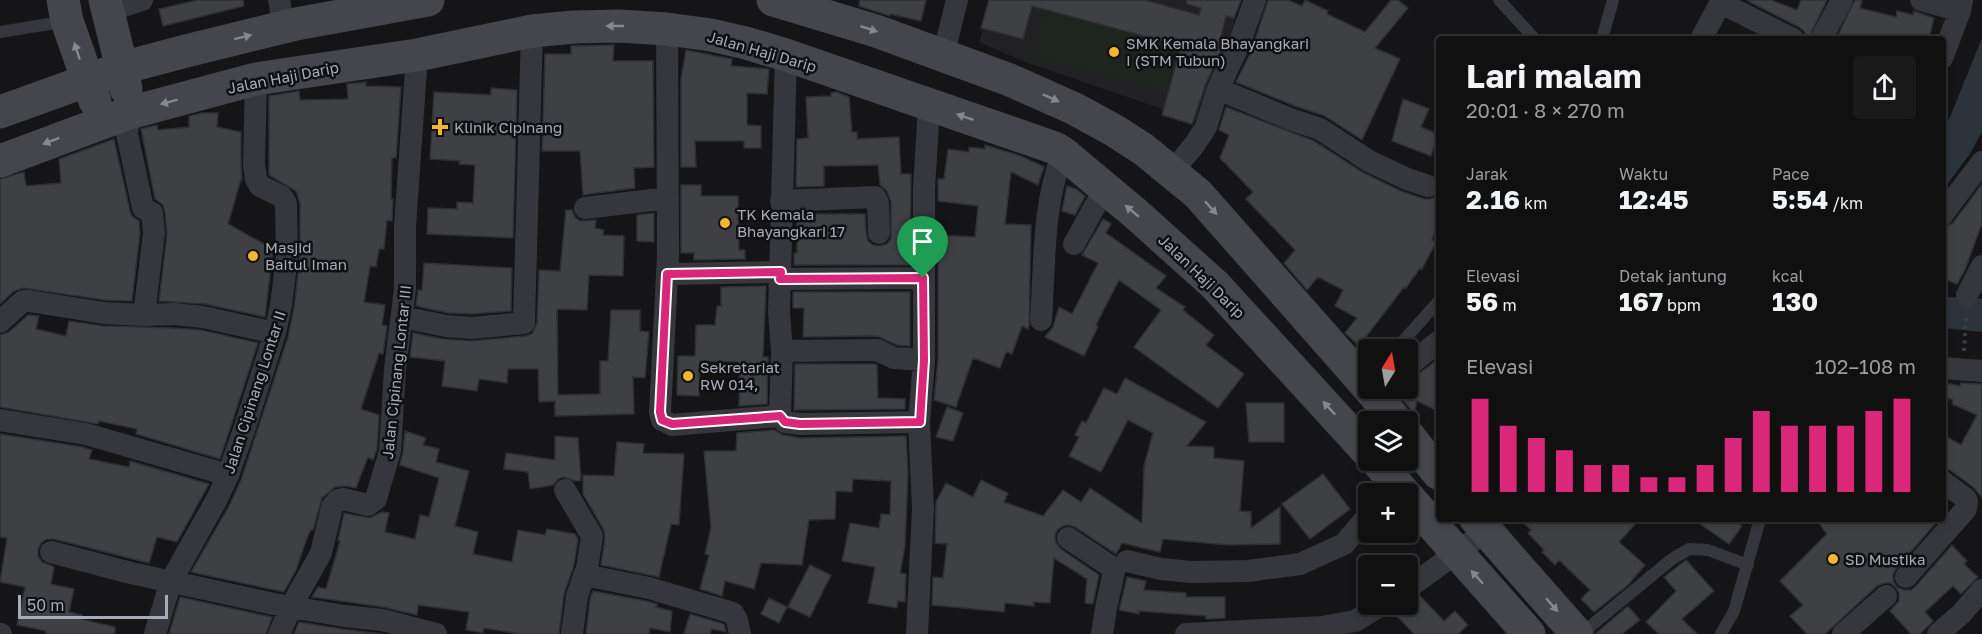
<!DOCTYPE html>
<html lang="id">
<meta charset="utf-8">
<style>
body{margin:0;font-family:"Golos Text",sans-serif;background:#19191a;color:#f1f3f6;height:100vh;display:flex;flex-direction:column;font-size:22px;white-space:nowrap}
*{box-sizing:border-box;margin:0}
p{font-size:20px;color:#9c9d9f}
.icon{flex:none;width:33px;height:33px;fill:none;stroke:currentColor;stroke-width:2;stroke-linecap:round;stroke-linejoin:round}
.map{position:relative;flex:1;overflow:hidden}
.sheet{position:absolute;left:1436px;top:36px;width:510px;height:486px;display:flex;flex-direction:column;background:#101011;border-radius:6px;box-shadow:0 3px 9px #0003,0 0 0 2px #303031}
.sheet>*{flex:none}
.needle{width:39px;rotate:11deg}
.fabs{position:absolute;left:1358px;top:339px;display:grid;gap:12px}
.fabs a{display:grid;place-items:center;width:60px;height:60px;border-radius:6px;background:#101011;box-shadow:0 3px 9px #0003,0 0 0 2px #303031;font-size:30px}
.scale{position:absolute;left:18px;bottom:15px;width:150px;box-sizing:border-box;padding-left:6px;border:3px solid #a7abb7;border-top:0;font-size:16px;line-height:21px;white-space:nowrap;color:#a7abb7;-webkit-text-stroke:4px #101012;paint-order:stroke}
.pin{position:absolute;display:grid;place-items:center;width:51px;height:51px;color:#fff;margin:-62px -26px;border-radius:50% 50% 50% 0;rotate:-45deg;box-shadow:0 0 6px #0007}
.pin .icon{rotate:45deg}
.round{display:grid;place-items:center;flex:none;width:63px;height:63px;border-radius:6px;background:#19191a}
.overview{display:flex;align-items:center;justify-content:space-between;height:102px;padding:0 30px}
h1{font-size:33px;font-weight:700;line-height:45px}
.metrics{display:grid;grid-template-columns:repeat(3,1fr);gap:9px;height:102px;padding:6px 30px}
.metrics div{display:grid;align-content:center}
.metrics b{font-size:26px;font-weight:700}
.metrics small{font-size:16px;font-weight:400}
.metrics p{font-size:16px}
.chart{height:168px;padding:12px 30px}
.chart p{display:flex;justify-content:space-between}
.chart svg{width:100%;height:108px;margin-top:6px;stroke:#db2777;stroke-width:6}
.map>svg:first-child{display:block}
.built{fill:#212124}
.green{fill:#1d251e}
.water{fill:#2b333b}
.building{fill:#3f4044;stroke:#2f2f33;stroke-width:1.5}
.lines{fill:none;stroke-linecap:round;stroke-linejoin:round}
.path{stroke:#3c3e43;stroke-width:4;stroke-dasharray:3 4.5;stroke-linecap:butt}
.lane{stroke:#36373c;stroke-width:12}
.street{stroke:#36373c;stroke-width:22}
.secondary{stroke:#44464c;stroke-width:33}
.oneway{fill:#848892}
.route-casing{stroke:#fff;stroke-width:12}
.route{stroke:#db2777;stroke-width:8}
.poi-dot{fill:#f3b631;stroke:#101012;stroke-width:2}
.labels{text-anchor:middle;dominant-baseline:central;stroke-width:5;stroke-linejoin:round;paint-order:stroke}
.poi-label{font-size:15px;fill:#a7abb7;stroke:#101012;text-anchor:start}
.street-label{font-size:15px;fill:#a7abb7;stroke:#101012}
</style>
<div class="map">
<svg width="1982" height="634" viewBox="0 0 1982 634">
<rect width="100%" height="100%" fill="#151517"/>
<path class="built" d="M991 0H1184L1236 15 1206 124 1025 62 979 42Z"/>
<path class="green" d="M1046 8 1177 44 1167 91 1033 57Z"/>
<path class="water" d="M1982 38V132L1969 155 1943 190V130L1950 117Z
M1942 292 1948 297 1982 299V332L1943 328Z"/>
<path class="building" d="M198 0H243L244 6 163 26 159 9Z
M860 0H926L921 21 890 14V16L859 6Z
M989 0H1144L1199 15 1201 8 1187 4V0H1241L1234 18 1226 16 1218 48 1222 50 1206 83 1192 124 1162 115 1181 46 1032 6 1023 39 981 28Z
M1268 0H1288L1302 6 1305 0 1328 11 1327 14 1365 32 1391 0H1398L1408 8 1375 48 1400 59 1362 140 1325 116 1295 106 1236 82 1251 52Z
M1749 0H1771L1797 10 1801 0H1827L1808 39 1804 31 1799 27 1748 1Z
M1855 0H1862L1860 8 1896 17 1897 11 1913 15 1914 11 1934 18 1929 39H1836Z
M614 45 613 61H653L654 167 634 168 635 188 583 195 580 151H542L545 54H571V46Z
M686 50 732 59 731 66 769 69 767 94 747 93V125L761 126V148H744V141H695L696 167H681V79Z
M366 82V86L401 87 396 158H392L391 199H393L392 221 387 220 384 249H379L376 267 370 266 364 302 385 305 382 325 387 326 383 354 379 353 361 409 379 415 377 449 373 460 368 457 356 488 346 486 335 487 322 498 313 530H311L307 538 296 570 284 592 191 572 229 506 241 480 288 337 294 308 300 257V203L296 191 269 175V96L299 91 300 100 348 99 347 84Z
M491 88 517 90 513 238 427 234 428 208 457 209V202L473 203 475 165 459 164 460 161 430 159 434 92 491 95Z
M837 92 849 97 852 132H857V139L899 137 901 174H911L910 265H794V253H797V214H865L866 233 868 241 873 245 880 246 887 244 891 239V202L887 191 880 185 878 165 824 166V186L796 187 797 139 808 138 806 97 831 96V93Z
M1403 99 1429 109 1421 127 1438 134 1431 156 1392 141Z
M1226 107 1314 141 1362 172 1401 191 1424 199H1430L1438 196V222L1432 240 1436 242 1422 269 1420 268 1406 288 1404 287 1359 346 1345 333 1357 318 1335 306 1343 290 1318 277 1307 290 1284 263 1295 250 1246 199 1253 192 1220 158 1229 135 1219 130Z
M202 113H218L217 127 241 132V165L242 180 241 179 228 224 273 249 265 317 205 304 159 301 167 235 165 212 163 205 155 199 141 129 157 125 158 130 189 127V116Z
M114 139 130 211 132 216 139 221 140 233 132 301 105 300 23 288 14 291 0 304V179L24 172 26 186 61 183 59 159Z
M985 145 1021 156 1044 167 1038 185 1011 172 1005 224 1031 225 1029 326 1028 329 1022 326 1012 354 1006 352 1000 368 973 358 956 407 934 400 938 360V235L975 237 978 206 938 201V179H944L948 149 969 152V147L985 149Z
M1982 184V223L1965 270 1957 284 1942 278V228L1953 223Z
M681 185H701V196H738L739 250H745V259L694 260V253H681Z
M1067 186 1076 189 1085 196 1075 215 1062 211Z
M566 210H572L575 217 580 221 596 220 595 228 604 230 603 235 624 236 623 276 589 275 587 310 557 309 558 395 600 394V361H608L611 310H640V331L649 332 645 378 633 377 634 414 555 416V401L539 402 538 369H508L507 383 479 379 477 391 442 386 445 361 410 357 413 333 443 339 471 341 525 336 532 334 537 323 539 270 560 271Z
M654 213V242L637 241V215Z
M1103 219 1111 224 1106 233 1166 276 1156 288 1185 307 1183 310 1214 335 1206 345 1244 374 1218 408 1134 347 1161 310 1119 280 1096 325 1098 326 1084 356 1045 337 1053 327 1059 307 1072 314 1098 263 1082 255Z
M424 263 512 268 511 311 472 314 448 313 416 306 418 290 422 291Z
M766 286 763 357H768L767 404 739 406 740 367H737L738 362 700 361 699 396 677 395 678 356H695L696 325H715L717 306H721V287Z
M793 292H910V346L897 345 877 336 803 337 804 308H793Z
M28 315 39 316 36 329 66 336 69 321 103 326 174 328 201 330 258 343 220 459 136 434 137 429 99 421 98 424 0 407V335L9 332Z
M1436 361 1438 362V411L1417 401 1414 414 1394 388H1407L1410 380Z
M795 364H874L877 365 878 398 905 399V409L794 410Z
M1125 378 1206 422 1187 446 1214 447V458L1244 461 1240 511 1251 512V528L1280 507V544L1228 545 1163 539 1160 552 1122 543 1116 554 1075 527 1068 525 1063 526 1057 530 1055 537 1056 543 1061 549 1099 575 1093 604 1085 603 1087 579 1054 558 1050 603 1034 602V606L1005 603 1004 612 932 605 933 577 943 578 947 544 935 543 936 502 946 483 973 497 981 480 1008 493 1004 502 1043 516 1063 490 1081 502 1090 488 1142 523 1144 466 1153 433 1128 420 1101 472 1069 456 1079 437 1075 435 1082 421 1086 423 1104 388 1117 394Z
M1942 382 1960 386 1961 383 1982 384V497L1973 487 1950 470 1942 468V434L1961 445 1977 415 1952 404 1953 400 1942 396Z
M1246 403H1284V442H1249Z
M947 407 963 413 953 441 936 437Z
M774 430 783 435 800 438 906 436 908 473 905 546 900 573 906 574 905 602 898 601 897 608 868 603 875 567 842 561 850 523 879 528 881 514 890 515 891 481 853 479 852 492 836 491 835 519 809 520 802 565 761 563 754 589 725 581 722 596 700 589 709 555 705 554 711 528 704 451H736L737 433Z
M405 431 426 438 423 445 439 449 436 462 469 471 455 526 478 532 473 554 512 562 518 530 545 535 547 529 575 534 578 539 574 565 564 594 559 634H520L484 628 483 633 466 630 469 612 418 605 417 615 383 607 312 597 318 587 326 589 340 541 338 540 344 513 370 518 382 512 389 513 385 532 415 539 420 515 429 517 439 478 400 465 403 452Z
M0 434 83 447 92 450 89 459 129 467 130 461 209 484 177 542 157 537 149 563 54 539H47L41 543 38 549V556L42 562 54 567 51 584 74 589 69 612 82 615 81 619 115 627V634H46V631L17 625 25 587 0 582 7 538 0 537Z
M555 436 578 438 581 480 575 481 564 477 558 479 553 485 530 489 528 472 504 469 506 453 555 460Z
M617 442 644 444 643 453 684 454 679 525 671 524 659 577 601 565 605 538 604 530 583 494V475L614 476Z
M1323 474 1350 509 1310 539 1282 504Z
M1519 519H1640L1619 542 1645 565 1628 585 1594 612 1581 599 1590 590 1559 560 1555 565 1542 552 1544 550 1528 533 1531 530Z
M1693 519H1732L1742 526 1729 544Z
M1816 519H1939L1896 569 1893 574V581L1897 587 1904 590H1911L1916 586 1952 545 1967 561 1964 564 1978 577 1961 594 1953 586 1925 612 1933 621 1920 634H1911L1890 611 1899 601V593L1896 588 1891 583H1884L1877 586 1825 634H1807L1790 616 1803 605 1780 581 1827 534Z
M1686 560 1714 591 1682 619 1697 634H1659L1646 622 1676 591 1664 577Z
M810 565 831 575 810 617 788 607Z
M1127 577 1146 581 1144 590 1186 593V597H1225V618L1206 619V616L1139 611V614L1119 610Z
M593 591 646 601 657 604 656 607 672 611 670 632 650 628 649 634H586L590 599Z
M1420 596 1444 621 1455 611 1468 625 1458 634H1414L1394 613 1403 604H1407V602Z
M180 597 271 617H272L266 634H169Z
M769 598 787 607 779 623 761 614Z
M1628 606 1640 620 1622 634H1595Z
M690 614 724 624 726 632 712 629 710 634H684Z
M299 622 342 629 382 634H294Z"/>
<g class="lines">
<path class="path" d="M1964 351 1966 313"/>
<path class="lane" d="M1499 0 1535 39
M0 32 67 21
M1602 39 1613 0
M1395 350 1438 302
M1581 634 1672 559 1689 549 1708 550 1748 565
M1721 634 1734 611 1760 519"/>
<path class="street" d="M279 0 284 27
M1921 0 1960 11
M1721 3 1793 39
M108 11 142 0
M667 29 668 256 660 412 662 420 672 425 780 416 782 351 779 313 786 55
M1701 39 1722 0
M1821 39 1842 0
M943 56 957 0
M1942 58 1960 11 1962 0
M1218 89 1290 119 1320 129 1369 161 1407 179 1428 186
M129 113 127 134 143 208 152 213 154 233 144 315
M1171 173 1195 144 1206 127 1218 89 1238 47 1255 0
M781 201 875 197 878 203 879 233
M585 208 668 198
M1942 215 1982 162
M1074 244 1105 188
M667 274 781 272
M780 279 923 278
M1967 295 1982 266
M402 317 446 326 472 328 524 323 532 31
M1041 320C1045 264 1042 206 1063 153
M0 322 23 301H29L104 313 144 315 174 314 203 317 275 333
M782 351 877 350 894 358 924 360
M1407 367 1438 342
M1942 368 1982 371
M780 416 785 422 800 424 919 422 924 360V189L929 105
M0 420 86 434 228 475
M565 490 592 536 587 568 577 596 572 634
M1068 538 1113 568 1114 572 1106 608 1102 634
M51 552 131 573 274 604 344 616 382 620 436 634
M1127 561 1161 569 1191 572 1248 571 1300 564 1344 544 1368 516
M584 575 649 588 733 613 737 620 740 634
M1906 577 1966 509 1967 501 1965 498 1942 481
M1407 589 1486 531
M0 634H1
M155 634 171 581 217 499 228 475 244 430 275 333 281 305 287 257 286 203 281 196 260 186 256 179 254 165 256 79
M279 634 292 605 321 553 332 507 338 500 343 499 368 505 376 499 390 451 395 369 405 289V226L417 55
M917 634 923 508 919 422
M1186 634 1322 627 1355 621 1383 604
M1843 634 1886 596
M1938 634 1961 614 1982 590"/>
<path class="secondary" d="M63 0 67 21 95 101
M105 0 122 68 126 89
M773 0 876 31 1010 80 1075 109 1115 131 1143 149 1198 194 1368 387
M0 112 122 68 186 51 296 24 428 0
M0 161 129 113 256 79 417 55 532 31 574 27 619 26 667 29 711 35 746 43 786 55 1055 148 1063 153 1136 214 1215 285 1368 452
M1369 388 1397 422
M1407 434 1438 473
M1376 460 1405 494
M1407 496 1529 634
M1476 519 1577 634"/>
</g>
<defs><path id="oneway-solid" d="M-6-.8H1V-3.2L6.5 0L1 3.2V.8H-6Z" transform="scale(1.5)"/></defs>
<g class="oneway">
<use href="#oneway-solid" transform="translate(615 26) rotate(-180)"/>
<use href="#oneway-solid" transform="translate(869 29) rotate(18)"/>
<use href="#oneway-solid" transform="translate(243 37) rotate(-14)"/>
<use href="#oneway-solid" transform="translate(77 51) rotate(-108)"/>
<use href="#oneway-solid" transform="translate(1051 98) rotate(24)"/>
<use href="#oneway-solid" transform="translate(169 102) rotate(165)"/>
<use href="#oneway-solid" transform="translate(965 117) rotate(-161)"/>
<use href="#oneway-solid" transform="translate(51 141) rotate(159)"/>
<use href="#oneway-solid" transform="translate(1211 208) rotate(48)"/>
<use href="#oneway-solid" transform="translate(1132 211) rotate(-140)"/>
<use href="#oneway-solid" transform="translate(1329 408) rotate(-133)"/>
<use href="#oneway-solid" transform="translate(1477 577) rotate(-132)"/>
<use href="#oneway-solid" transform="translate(1552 605) rotate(49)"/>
</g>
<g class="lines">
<g class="route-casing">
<path id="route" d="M781 272 780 279 923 278 924 360 920 422 800 424 785 422 780 416 672 424 662 420 660 412 667 274Z"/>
</g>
<use href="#route" class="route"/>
</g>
<g class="poi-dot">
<circle cx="1114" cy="52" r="6"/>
<path d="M437 118h6v6h6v6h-6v6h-6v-6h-6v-6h6z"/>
<circle cx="725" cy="223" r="6"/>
<circle cx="253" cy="256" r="6"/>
<circle cx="688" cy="376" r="6"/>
<circle cx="1833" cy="559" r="6"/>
</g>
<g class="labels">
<g class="poi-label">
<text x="1126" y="43">SMK Kemala Bhayangkari<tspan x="1126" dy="17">I (STM Tubun)</tspan></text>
<text x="454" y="127">Klinik Cipinang</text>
<text x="737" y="214">TK Kemala<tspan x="737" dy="17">Bhayangkari 17</tspan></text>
<text x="265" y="247">Masjid<tspan x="265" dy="17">Baitul Iman</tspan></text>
<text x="700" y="367">Sekretariat<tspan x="700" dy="17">RW 014,</tspan></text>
<text x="1845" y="559">SD Mustika</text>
</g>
<g class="street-label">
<text transform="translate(762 51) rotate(16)">Jalan Haji Darip</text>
<text transform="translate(283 77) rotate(-11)">Jalan Haji Darip</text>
<text transform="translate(1202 276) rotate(44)">Jalan Haji Darip</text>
<text transform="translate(396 372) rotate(-84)">Jalan Cipinang Lontar III</text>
<text transform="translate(254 392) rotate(-72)">Jalan Cipinang Lontar II</text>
</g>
</g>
</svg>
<div class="fabs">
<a><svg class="needle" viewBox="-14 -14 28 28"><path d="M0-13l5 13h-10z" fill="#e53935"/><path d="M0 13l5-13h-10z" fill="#9c9d9f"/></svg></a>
<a><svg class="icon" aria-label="layers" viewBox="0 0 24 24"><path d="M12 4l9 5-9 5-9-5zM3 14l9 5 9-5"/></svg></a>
<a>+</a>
<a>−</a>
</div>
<div class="scale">50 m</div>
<div class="pin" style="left:923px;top:278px;background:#1e9e55"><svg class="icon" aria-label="arrive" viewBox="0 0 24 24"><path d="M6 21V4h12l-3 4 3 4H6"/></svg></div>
<section class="sheet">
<div class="overview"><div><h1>Lari malam</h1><p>20:01 · 8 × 270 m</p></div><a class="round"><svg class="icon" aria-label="share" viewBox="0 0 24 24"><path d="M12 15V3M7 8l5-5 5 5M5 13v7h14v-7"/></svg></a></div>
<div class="metrics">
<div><p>Jarak</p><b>2.16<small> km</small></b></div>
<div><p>Waktu</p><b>12:45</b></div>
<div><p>Pace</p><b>5:54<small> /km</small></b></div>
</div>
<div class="metrics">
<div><p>Elevasi</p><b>56<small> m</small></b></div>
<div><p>Detak jantung</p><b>167<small> bpm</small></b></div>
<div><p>kcal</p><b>130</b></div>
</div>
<div class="chart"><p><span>Elevasi</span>102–108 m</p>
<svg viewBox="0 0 160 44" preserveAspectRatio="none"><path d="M5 44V6M15 44V17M25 44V22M35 44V27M45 44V33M55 44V33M65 44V38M75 44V38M85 44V33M95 44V22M105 44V11M115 44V17M125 44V17M135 44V17M145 44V11M155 44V6"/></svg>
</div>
</section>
</div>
